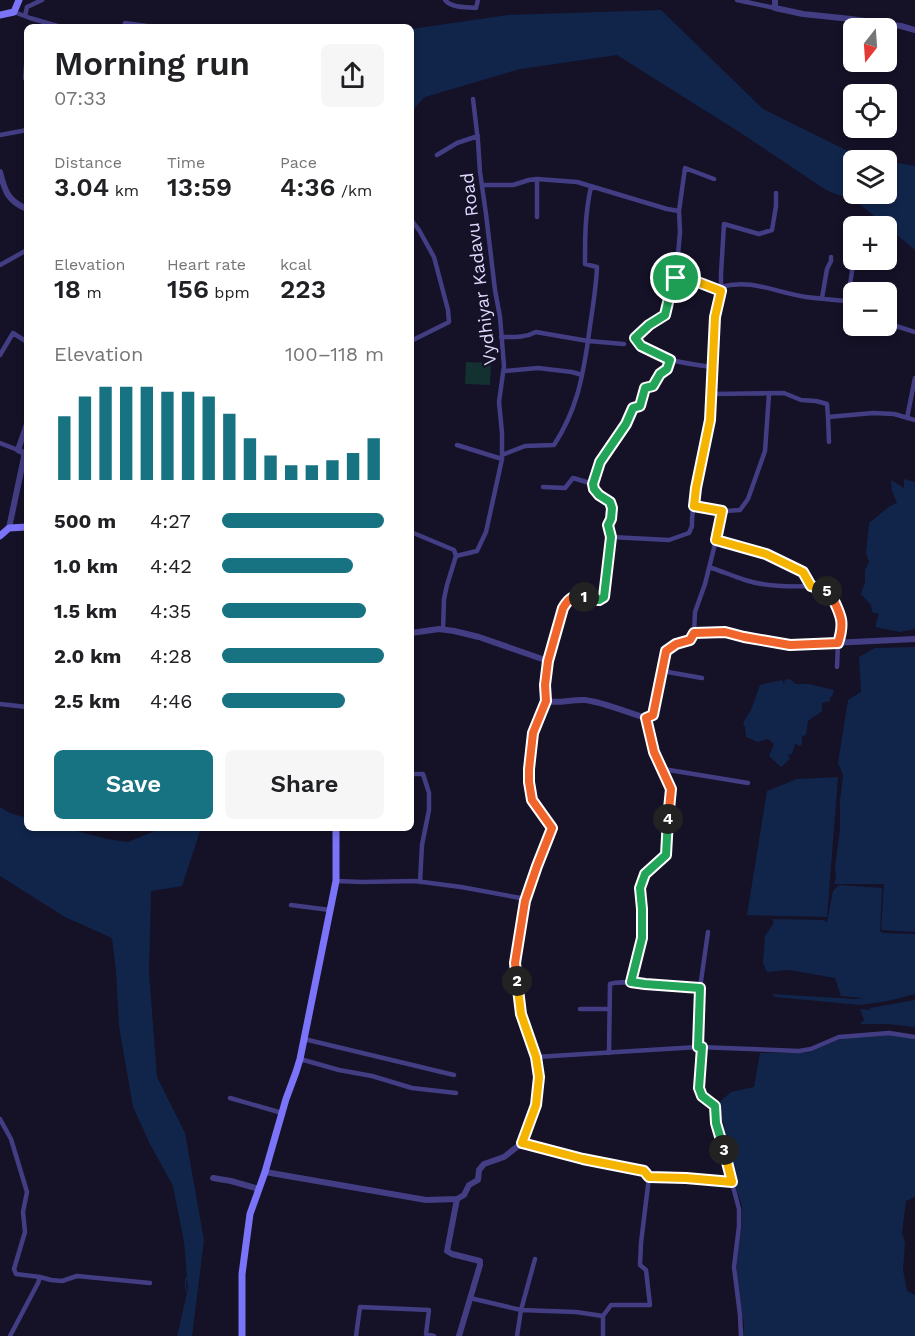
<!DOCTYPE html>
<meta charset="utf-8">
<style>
body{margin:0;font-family:"Work Sans",sans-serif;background:#f6f6f6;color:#202124;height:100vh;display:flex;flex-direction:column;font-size:22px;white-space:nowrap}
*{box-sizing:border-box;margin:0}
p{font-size:20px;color:#757577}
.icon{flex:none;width:33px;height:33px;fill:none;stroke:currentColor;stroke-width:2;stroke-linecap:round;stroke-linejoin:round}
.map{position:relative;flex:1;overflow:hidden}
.sheet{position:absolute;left:24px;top:24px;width:390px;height:807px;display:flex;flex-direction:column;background:#fff;border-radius:9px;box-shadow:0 3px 9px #0003}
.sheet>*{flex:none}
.needle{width:39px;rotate:197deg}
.fabs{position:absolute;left:843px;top:18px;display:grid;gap:12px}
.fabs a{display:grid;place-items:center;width:54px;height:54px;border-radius:9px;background:#fff;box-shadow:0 3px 9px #0003;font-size:30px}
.pin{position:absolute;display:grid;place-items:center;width:51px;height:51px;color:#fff;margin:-26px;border:3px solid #fff;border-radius:50%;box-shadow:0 2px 6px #0007}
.km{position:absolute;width:30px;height:30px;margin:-15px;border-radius:50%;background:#222;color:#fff;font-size:16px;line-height:30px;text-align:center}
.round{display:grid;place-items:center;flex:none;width:63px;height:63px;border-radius:9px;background:#f6f6f6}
.head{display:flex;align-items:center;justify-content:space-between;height:102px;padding:0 30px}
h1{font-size:33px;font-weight:600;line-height:45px}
.stats{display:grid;grid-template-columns:repeat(3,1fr);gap:9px;height:102px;padding:6px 30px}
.stats div{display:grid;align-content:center}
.stats b{font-size:26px;font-weight:600}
.stats small{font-size:16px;font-weight:400}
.stats p{font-size:16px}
.chart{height:168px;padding:12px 30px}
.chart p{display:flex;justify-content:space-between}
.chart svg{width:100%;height:108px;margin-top:6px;stroke:#177382;stroke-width:6}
.action{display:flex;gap:12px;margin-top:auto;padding:12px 30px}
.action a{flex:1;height:69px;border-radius:9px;background:#177382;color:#fff;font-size:24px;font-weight:600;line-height:69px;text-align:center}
.action a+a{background:#f6f6f6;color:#202124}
ul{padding:0 30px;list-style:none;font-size:20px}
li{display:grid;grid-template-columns:96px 72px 1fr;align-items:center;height:45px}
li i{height:15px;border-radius:8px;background:#177382}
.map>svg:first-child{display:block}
.green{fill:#143131}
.water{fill:#11254b}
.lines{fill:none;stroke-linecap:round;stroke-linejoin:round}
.stream{stroke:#11254b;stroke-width:1.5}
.minor{stroke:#433e84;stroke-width:4.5}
.tertiary{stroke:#433e84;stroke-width:6}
.secondary{stroke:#7b74f9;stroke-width:7}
.split-1-casing{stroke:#fff;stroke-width:12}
.split-2-casing{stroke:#fff;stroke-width:12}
.split-3-casing{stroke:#fff;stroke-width:12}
.split-4-casing{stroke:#fff;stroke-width:12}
.split-5-casing{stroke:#fff;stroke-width:12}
.split-6-casing{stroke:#fff;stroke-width:12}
.split-1{stroke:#22a559;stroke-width:8}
.split-2{stroke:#f0652b;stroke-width:8}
.split-3{stroke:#f5b400;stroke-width:8}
.split-4{stroke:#22a559;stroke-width:8}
.split-5{stroke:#f0652b;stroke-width:8}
.split-6{stroke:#f5b400;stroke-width:8}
.labels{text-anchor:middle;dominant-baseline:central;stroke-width:4.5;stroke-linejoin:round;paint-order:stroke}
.street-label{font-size:18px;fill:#ded9fd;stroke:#151127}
</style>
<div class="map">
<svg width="915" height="1336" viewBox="0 0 915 1336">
<rect width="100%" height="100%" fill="#151127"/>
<path class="green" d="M466 362 491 363 490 385 465 384Z"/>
<path class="water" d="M661 10 763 109 858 156 883 160H854V194H886L887 161 915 166V250L857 202 826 190 744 135 617 55 520 69 425 97 411 112V29L508 15Z
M904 479 915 482V629L900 632 875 627 879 614 872 612 871 605 861 594 865 582V570L869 562 866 553 869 523 890 506 897 503 892 491 891 480 904 488Z
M915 647V932L881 930 884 884H834L836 877 835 868 840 830V801L843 775 838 763 848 700 861 692 859 657 875 648Z
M790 679 796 684H809L834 690 832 697 830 696V701L822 703V711L808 721 806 735 802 736V744L800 746 795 744 792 754 788 755 790 759 781 767 769 756 774 744 768 739 758 742 746 737 745 727 743 723 751 710 760 685 782 680 784 684 785 680Z
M838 777 827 917 747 915 767 791 797 779Z
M0 807 10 813 27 818V828H65L107 839 128 842 162 828H201L182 886 151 891 149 973 157 1077 185 1133 204 1240 192 1336H177L188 1289 184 1241 173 1186 150 1144 133 1107 119 1026 116 971 112 938 65 917 0 876Z
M839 885 882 888 880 931 884 933 915 934V994L887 1001 860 1005 775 997 772 994 854 999 864 998 841 996 835 978 789 970 767 972 763 963 765 936 774 923 772 919 823 920 827 922 833 891Z
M915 1000V1027L887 1024H860L864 1020 860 1009 870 1010V1008Z
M891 1034 915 1039V1197L906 1201 902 1233 905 1243 903 1270 907 1291 915 1295V1336H743L744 1325 737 1283V1257L742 1224V1206L732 1177 725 1141 724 1124 718 1113V1103L731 1092 754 1087 760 1053H808L843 1038Z"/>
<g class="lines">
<path class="stream" d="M188 1294C185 1289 184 1281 188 1276"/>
<path class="minor" d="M445 0C451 8 466 7 476 8L478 0
M737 0 775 8
M14 12 30 18 61 27
M25 16 27 7 42 0
M124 27 125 23 154 27
M25 78 27 55
M0 135 27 130
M437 155 457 143 478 136
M537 179V217
M482 185H513L529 180 537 179 577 182 667 209 679 211 680 232 676 278 670 294 665 314 635 338C651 360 687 364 713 367
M679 211 685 168 714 179
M411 220 419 230 434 257 448 310 449 322 411 341
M0 265 27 250
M676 278 690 279 721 291
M721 287V274L724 224 759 234 772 230 776 206V193
M822 298 827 269 831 261V257
M850 302 849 292 853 264
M886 314 896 326 915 332
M501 337C513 337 525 338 536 332L588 341 624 344
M0 355 13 333 27 342
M504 371 538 368 572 372 582 375
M712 394 784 393 801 400 816 401 827 404 828 417 873 413 894 414 915 420
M828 417 829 442
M907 418 915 378
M0 443 18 450
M457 445 502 459
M502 455 525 446 554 445C576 411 582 381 588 341 591 316 596 292 597 267L585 264C585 238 585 213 591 187
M543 487 565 488 573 478 593 484
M694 506 725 511 740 510 748 499 765 451 769 394
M411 532 454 550 456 556
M611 537C611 533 608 528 609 524 610 517 615 509 610 502 605 495 596 495 594 486 590 468 617 440 625 425 628 419 630 413 633 408L640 406 645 388 653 386 660 374 667 369 670 360
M716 540 766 554 803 572 811 586 830 592 843 620 842 631 838 643 837 667
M709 567C721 571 733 576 745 580 766 587 789 587 811 586
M443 630 444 599 447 585 456 556 477 551 486 532 502 459V433L499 402 504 366 500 317 495 290 486 214 480 172 478 141 473 99
M694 633 695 612 705 584 716 540 722 511
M548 661 563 607C573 589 583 599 599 600H603L604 597 611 537 669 540 689 533 692 526V519L694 499 710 420 715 317 721 287C750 278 778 293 806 297 822 299 838 300 854 302
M662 671 702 678
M0 704 27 707
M663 769 748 783
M411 774H423L429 793V810L422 845 420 882
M336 881 362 882 415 881 461 887 526 899
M291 905 330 910
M631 982 642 938V909L641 888 645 874 666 855 671 789 654 752 646 718
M580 1009H609
M304 1039 454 1075
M698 1047 700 988 708 932
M702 1047 699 1088 702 1096 715 1106 716 1123 739 1209V1226L734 1267 740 1315 741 1336
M609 1053 610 984C622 980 635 984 647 985 665 986 682 987 700 988
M536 1057 698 1047 799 1051 811 1049 839 1037 889 1033 915 1037
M300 1059 339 1070 372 1076 412 1088 456 1093
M230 1098 282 1113
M0 1119 11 1139 27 1192 23 1212 25 1232 14 1269 16 1274 40 1277 38 1283 10 1336
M522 1143 583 1159 644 1171 649 1177
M40 1277 51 1280 62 1281 77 1276 150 1283
M470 1298 521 1310 576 1312 603 1316V1336
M603 1316 611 1305H650L646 1270 640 1265 641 1243 649 1177 686 1178 732 1182
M356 1336 360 1307 429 1310 426 1334 434 1336
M517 1336 521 1310 535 1259"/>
<path class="tertiary" d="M775 0V8L803 14 851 19 901 26 915 30
M0 172C5 192 8 201 27 209
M9 528 24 457V453L18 450 27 424
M546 701C559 704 572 699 585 700 606 703 626 712 646 718L653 715 666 651 676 644 690 640 694 633 725 632 744 637 790 645 915 639
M265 1172 426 1200 457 1199 464 1195 469 1185 478 1180 479 1170 484 1164 504 1157 522 1143 536 1105 539 1077 536 1057 521 1014 515 963 525 901 537 866 551 828 532 800 529 782V769L533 733 546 701 545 685 548 661 479 637 454 631 439 629 411 633
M213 1178 231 1181 259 1189
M457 1199 447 1251 452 1254 480 1261V1265L459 1336"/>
<path class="secondary" d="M0 15 14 12 19 0
M0 536 9 528 27 527
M242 1336V1274L250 1214 265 1172 286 1099 296 1072 300 1059 336 881V828"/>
</g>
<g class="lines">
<g class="split-1-casing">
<path id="split-1" d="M584 597 599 600 604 597 611 537 608 525 611 519 612 508 610 502 599 495 594 489 593 484 600 462 626 424 633 408 640 406 645 388 653 386 660 374 667 369 670 360 641 346 635 338 649 325 665 315 670 294 676 278"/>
</g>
<g class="split-2-casing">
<path id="split-2" d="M517 981 515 963 525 901 537 866 552 828 532 800 529 782V769L533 733 546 701 545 685 548 661 563 608C569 598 573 595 584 597"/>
</g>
<g class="split-3-casing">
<path id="split-3" d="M517 981 521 1014 536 1057 539 1077 536 1105 522 1143 583 1159 644 1171 649 1177 686 1178 732 1182 724 1150"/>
</g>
<g class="split-4-casing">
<path id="split-4" d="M668 819 666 855 645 874 640 888 642 909V938L631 982 645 984 700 988 698 1047H702L699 1088 702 1096 715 1106 716 1123 724 1150"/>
</g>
<g class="split-5-casing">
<path id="split-5" d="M668 819 671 789 654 752 646 718 653 715 666 651 676 644 690 640 694 633 725 632 744 637 790 645 838 643C846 619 839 613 830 592L827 591"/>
</g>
<g class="split-6-casing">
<path id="split-6" d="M676 278 690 279 721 291 715 317 710 420 696 488 694 506 722 511 716 540 766 554 803 572 811 586 827 591"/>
</g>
<use href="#split-1" class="split-1"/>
<use href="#split-2" class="split-2"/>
<use href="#split-3" class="split-3"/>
<use href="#split-4" class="split-4"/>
<use href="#split-5" class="split-5"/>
<use href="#split-6" class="split-6"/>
</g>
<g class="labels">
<g class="street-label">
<text transform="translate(478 269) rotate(-97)">Vydhiyar Kadavu Road</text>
</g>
</g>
</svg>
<div class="fabs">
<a><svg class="needle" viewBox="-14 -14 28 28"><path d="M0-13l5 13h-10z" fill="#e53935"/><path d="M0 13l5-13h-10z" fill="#757577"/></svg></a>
<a><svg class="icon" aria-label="locate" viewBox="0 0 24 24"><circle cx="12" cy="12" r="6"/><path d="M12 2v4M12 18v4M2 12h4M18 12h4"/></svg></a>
<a><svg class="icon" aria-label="layers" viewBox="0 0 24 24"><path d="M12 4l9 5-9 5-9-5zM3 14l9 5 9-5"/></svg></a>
<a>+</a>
<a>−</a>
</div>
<div class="pin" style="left:676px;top:278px;background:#1e9e55"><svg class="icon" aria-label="arrive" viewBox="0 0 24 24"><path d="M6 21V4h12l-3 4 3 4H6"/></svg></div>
<b class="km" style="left:584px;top:597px">1</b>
<b class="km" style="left:517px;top:981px">2</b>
<b class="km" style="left:724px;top:1150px">3</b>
<b class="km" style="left:668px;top:819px">4</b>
<b class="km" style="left:827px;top:591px">5</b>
<section class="sheet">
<div class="head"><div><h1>Morning run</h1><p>07:33</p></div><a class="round"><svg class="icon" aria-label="share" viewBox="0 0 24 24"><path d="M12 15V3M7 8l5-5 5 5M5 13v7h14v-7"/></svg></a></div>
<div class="stats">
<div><p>Distance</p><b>3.04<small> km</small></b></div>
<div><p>Time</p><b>13:59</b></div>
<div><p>Pace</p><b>4:36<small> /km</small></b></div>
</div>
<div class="stats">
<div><p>Elevation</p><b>18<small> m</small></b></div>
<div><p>Heart rate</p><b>156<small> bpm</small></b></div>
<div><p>kcal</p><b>223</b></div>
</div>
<div class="chart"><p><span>Elevation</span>100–118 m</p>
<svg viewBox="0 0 160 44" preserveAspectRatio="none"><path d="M5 44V18M15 44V10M25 44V6M35 44V6M45 44V6M55 44V8M65 44V8M75 44V10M85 44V17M95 44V27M105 44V34M115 44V38M125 44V38M135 44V36M145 44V33M155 44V27"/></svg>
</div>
<ul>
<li><b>500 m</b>4:27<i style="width:100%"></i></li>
<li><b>1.0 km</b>4:42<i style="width:81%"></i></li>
<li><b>1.5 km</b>4:35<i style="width:89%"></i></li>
<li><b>2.0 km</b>4:28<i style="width:100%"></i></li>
<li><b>2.5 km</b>4:46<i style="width:76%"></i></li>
</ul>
<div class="action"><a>Save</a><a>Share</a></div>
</section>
</div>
